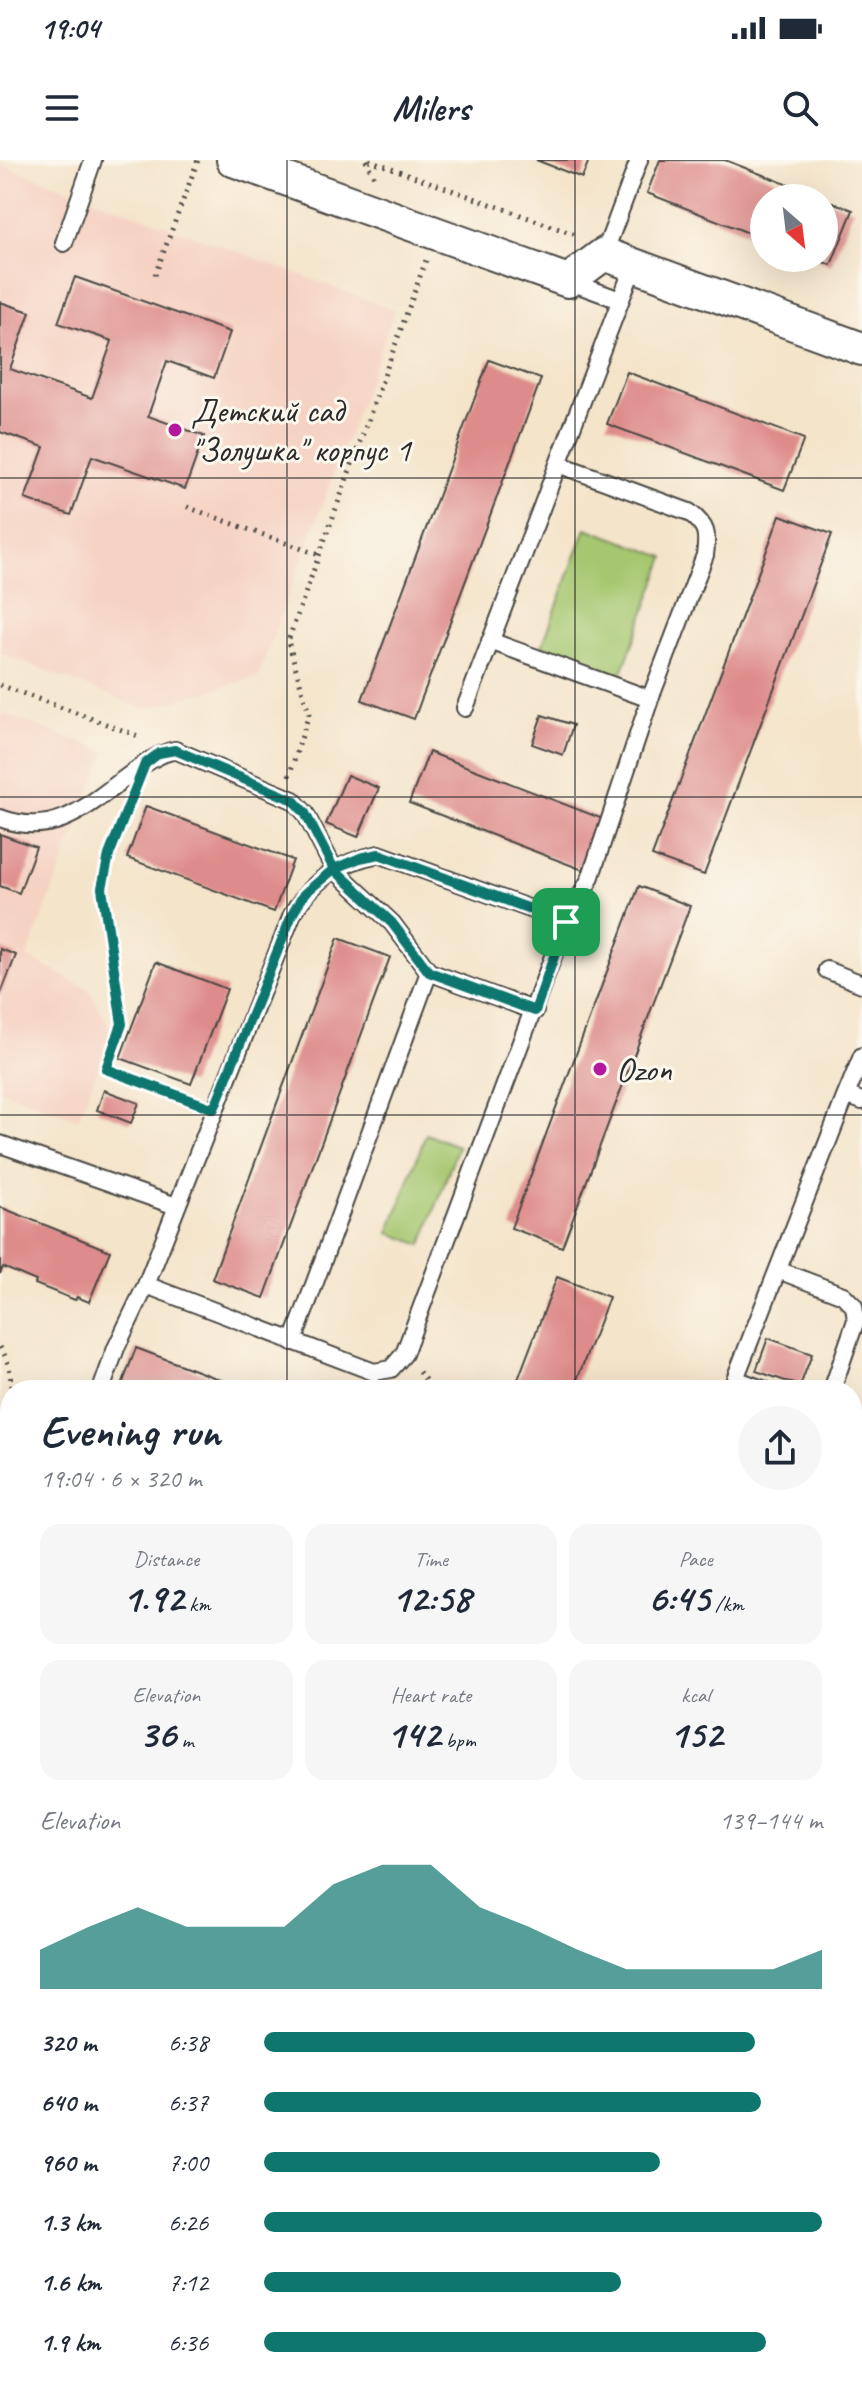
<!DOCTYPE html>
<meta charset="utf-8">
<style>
body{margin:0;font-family:Caveat,sans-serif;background:#f6f6f7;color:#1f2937;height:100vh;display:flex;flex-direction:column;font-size:30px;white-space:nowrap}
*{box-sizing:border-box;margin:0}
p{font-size:26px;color:#747a83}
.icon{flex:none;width:44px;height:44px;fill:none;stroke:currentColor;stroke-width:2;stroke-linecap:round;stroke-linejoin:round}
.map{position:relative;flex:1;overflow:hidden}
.sheet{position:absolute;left:0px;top:1220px;width:862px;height:1010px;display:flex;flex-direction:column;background:#fff;border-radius:32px 32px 0 0;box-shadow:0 8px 32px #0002}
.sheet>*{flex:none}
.needle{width:52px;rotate:152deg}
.tools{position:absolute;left:750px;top:24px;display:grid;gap:16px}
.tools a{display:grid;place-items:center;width:88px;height:88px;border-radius:50%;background:#fff;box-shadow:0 8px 32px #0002;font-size:40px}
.pin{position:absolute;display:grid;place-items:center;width:68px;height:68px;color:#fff;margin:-34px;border-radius:16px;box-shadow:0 4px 12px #0006}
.round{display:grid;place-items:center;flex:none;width:84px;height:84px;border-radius:42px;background:#f6f6f7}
.overview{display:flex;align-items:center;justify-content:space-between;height:136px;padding:0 40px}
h1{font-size:44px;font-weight:700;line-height:60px}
.figures{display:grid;grid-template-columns:repeat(3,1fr);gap:12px;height:136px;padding:8px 40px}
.figures div{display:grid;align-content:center;border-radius:20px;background:#f6f6f7;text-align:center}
.figures b{font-size:40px;font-weight:700}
.figures small{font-size:22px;font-weight:400}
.figures p{font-size:22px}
.chart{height:224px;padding:16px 40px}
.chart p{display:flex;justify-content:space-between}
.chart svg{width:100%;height:144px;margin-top:8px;fill:#0f766e;opacity:.7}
ul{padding:0 40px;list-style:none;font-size:26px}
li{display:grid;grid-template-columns:128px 96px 1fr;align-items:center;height:60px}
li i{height:20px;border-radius:10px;background:#0f766e}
.status{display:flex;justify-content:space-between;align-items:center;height:56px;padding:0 40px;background:#fff;direction:ltr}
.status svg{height:22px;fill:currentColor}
header{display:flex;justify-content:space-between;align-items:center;height:104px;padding:0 40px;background:#fff;font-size:36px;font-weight:700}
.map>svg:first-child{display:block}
.built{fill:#f5d2c2}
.green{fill:#a6c76f;stroke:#68794d;stroke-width:2}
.building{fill:#de8c8b}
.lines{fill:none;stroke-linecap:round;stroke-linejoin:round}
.lane-casing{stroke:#494743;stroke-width:20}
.street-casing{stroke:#494743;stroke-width:36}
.secondary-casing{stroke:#494743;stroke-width:48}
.path{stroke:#494743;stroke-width:5;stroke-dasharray:2 6;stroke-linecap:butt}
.lane{stroke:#fff;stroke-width:16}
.street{stroke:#fff;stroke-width:32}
.secondary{stroke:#f7e9c3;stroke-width:44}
.route-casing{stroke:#fff;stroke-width:16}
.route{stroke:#0f766e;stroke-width:10}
.grid{fill:none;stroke:#2b2b2b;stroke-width:2;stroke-opacity:0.55}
.poi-dot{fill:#b5179e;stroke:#fbf7ec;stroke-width:3}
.labels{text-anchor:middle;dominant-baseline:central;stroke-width:6;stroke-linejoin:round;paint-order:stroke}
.poi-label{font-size:34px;fill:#2b2b2b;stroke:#fbf7ec;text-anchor:start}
</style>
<div class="status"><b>19:04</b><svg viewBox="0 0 49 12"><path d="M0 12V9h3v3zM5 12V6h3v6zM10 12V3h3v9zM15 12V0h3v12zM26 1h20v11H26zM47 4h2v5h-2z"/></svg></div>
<header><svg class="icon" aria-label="menu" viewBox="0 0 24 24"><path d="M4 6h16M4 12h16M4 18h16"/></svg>Milers<svg class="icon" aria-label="search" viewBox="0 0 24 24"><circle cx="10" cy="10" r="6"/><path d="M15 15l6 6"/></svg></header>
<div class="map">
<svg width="862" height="2229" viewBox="0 0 862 2229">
<rect width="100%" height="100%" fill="#fbf7ec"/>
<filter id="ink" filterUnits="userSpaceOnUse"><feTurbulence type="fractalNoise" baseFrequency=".0125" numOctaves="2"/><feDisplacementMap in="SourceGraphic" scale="16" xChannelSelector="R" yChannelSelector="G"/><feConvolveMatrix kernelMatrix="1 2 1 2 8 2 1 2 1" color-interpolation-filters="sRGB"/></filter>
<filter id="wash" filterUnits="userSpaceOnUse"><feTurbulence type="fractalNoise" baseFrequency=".006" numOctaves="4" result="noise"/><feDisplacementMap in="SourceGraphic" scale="32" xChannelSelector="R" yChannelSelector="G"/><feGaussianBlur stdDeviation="1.8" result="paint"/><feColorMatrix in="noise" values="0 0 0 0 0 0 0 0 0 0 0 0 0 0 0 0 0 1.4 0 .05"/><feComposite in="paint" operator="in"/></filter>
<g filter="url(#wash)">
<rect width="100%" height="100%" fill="#f4e4ca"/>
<path class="built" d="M0 4 395 150 258 517 145 549 0 493Z
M0 552 106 591 27 797 90 830 112 872 78 959 0 930Z
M234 2220H499L523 2229H231Z"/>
<path class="green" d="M586 368 665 397 621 515 542 486Z
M426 974 458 986 422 1085 389 1073Z"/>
<g id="blocks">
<path class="building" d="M536 0H589L582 18Z
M660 0H725L822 38H764V79L647 33Z
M824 39 853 50 831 105 813 98H824Z
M75 117 230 172 214 218 167 201 148 256 204 276 185 329 92 296 71 355 25 339 44 287 0 272V142L30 152 10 209 92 238 112 181 58 163Z
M489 200 541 219 414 559 362 540Z
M627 212 804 279 784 330 607 264Z
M780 355 832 374 704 715 652 696Z
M542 555 573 565 563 595 532 584Z
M429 592 603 659 583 710 409 643Z
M347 615 379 628 358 677 326 664Z
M146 646 293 700 274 752 127 698Z
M0 674 36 687 19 733 0 726Z
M639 726 690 746 562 1087 511 1068Z
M338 778 390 797 264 1138 212 1119Z
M0 789 16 795 0 836Z
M156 802 227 829 191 924 120 898Z
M104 930 139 943 131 963 97 950Z
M0 1047 110 1091 89 1142 77 1137 75 1140 35 1124 36 1121 3 1107 0 1114Z
M557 1117 609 1137 573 1230H514Z
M768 1178 812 1194 800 1226 756 1211Z
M136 1188 248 1230H120Z
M0 1553 10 1558V1602L2 1616 0 1615Z
M10 1852V1947L0 1942V1872Z"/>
</g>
</g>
<g filter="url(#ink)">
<use href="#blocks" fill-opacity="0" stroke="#494743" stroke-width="2"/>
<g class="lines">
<g class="lane-casing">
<path id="lane" d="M64 83 93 0
M604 94 639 0
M568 121 620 140
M490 481 650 539 705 395C708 373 707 366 689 352L558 304
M465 548 634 105
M0 658C57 679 89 644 132 613 147 602 158 594 175 590L293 640 305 653 334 709 392 763 429 812 293 1182
M566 762 590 719 650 539
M827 810 862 824
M429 812 535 851
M846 935 862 896
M0 984 176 1046
M778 1110 843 1135 854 1146 856 1160 832 1230
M101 1230 116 1188 146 1125 292 755C312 720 339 702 379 694L566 762 404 1194 391 1209 374 1212 146 1125
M765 1230 735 1219 846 935 862 941
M852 1263 862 1267
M0 1492 10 1497
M282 2220 306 2229"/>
</g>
<g class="street-casing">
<path id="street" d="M233 0 568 121 604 94 862 189"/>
</g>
<g class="secondary-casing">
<path id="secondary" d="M0 1320 10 1324
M852 1649 862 1653
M143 2229 147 2220"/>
</g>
<path class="path" d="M366 0 374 17
M369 0 576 75
M155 115 198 0
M187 347 319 395
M0 525 141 577
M289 616 309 554 288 481 426 100
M128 646 109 695 102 728 122 864 106 909 195 942
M0 1187C9 1201 11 1213 11 1230
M419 1212 433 1230
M0 1272 10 1243
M0 1382 10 1385
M852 1549 862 1553
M0 1631H10
M852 1714 862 1717
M0 1738 10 1718
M852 1959 862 1962
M584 2220 608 2229
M808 2220 810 2229
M94 2229 97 2220
M206 2229 209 2220
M856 2229 862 2213"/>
<use href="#lane" class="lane"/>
<use href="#street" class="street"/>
<use href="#secondary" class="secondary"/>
</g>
</g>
<g class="lines" filter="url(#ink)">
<g class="route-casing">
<path id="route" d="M566 762 379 694 360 698 334 709 305 653 293 640 175 590 159 593 145 604 109 695 102 728 122 864 106 909 214 949 292 755 304 734 334 709 392 763 429 812 535 851 566 762"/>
</g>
<use href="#route" class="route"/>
</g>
<path class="grid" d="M287 0V1230M575 0V1230M0 318H862M0 637H862M0 955H862M0 1274H10M852 1274H862M0 1592H10M852 1592H862M0 1911H10M852 1911H862M287 2220V2229M575 2220V2229"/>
<g class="poi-dot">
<circle cx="175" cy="270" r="8"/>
<circle cx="600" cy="909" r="8"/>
</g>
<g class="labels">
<g class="poi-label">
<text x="191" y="250">Детский сад<tspan x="191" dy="39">"Золушка" корпус 1</tspan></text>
<text x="616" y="909">Ozon</text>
</g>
</g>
</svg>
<div class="tools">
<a><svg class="needle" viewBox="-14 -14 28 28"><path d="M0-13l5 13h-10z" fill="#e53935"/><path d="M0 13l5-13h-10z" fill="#747a83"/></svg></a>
</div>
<div class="pin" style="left:566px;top:762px;background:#1e9e55"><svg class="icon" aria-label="arrive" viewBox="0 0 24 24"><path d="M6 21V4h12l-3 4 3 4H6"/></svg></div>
<section class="sheet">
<div class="overview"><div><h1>Evening run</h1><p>19:04 · 6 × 320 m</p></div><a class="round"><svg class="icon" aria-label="share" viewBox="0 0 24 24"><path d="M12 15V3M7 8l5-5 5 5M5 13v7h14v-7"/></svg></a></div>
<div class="figures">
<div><p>Distance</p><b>1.92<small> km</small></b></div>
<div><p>Time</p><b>12:58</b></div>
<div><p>Pace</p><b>6:45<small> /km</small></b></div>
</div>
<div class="figures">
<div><p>Elevation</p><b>36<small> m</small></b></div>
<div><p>Heart rate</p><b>142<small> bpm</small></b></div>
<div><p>kcal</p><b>152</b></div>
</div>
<div class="chart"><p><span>Elevation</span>139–144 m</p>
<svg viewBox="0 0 160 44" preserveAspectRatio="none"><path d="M0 44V32L10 25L20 19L30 25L40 25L50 25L60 12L70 6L80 6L90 19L100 25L110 32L120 38L130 38L140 38L150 38L160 32V44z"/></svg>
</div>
<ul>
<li><b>320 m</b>6:38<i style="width:88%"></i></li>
<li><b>640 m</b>6:37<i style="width:89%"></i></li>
<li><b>960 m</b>7:00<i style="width:71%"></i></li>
<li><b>1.3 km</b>6:26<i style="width:100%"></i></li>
<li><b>1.6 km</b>7:12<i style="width:64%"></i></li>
<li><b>1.9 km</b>6:36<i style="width:90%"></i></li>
</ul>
</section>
</div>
